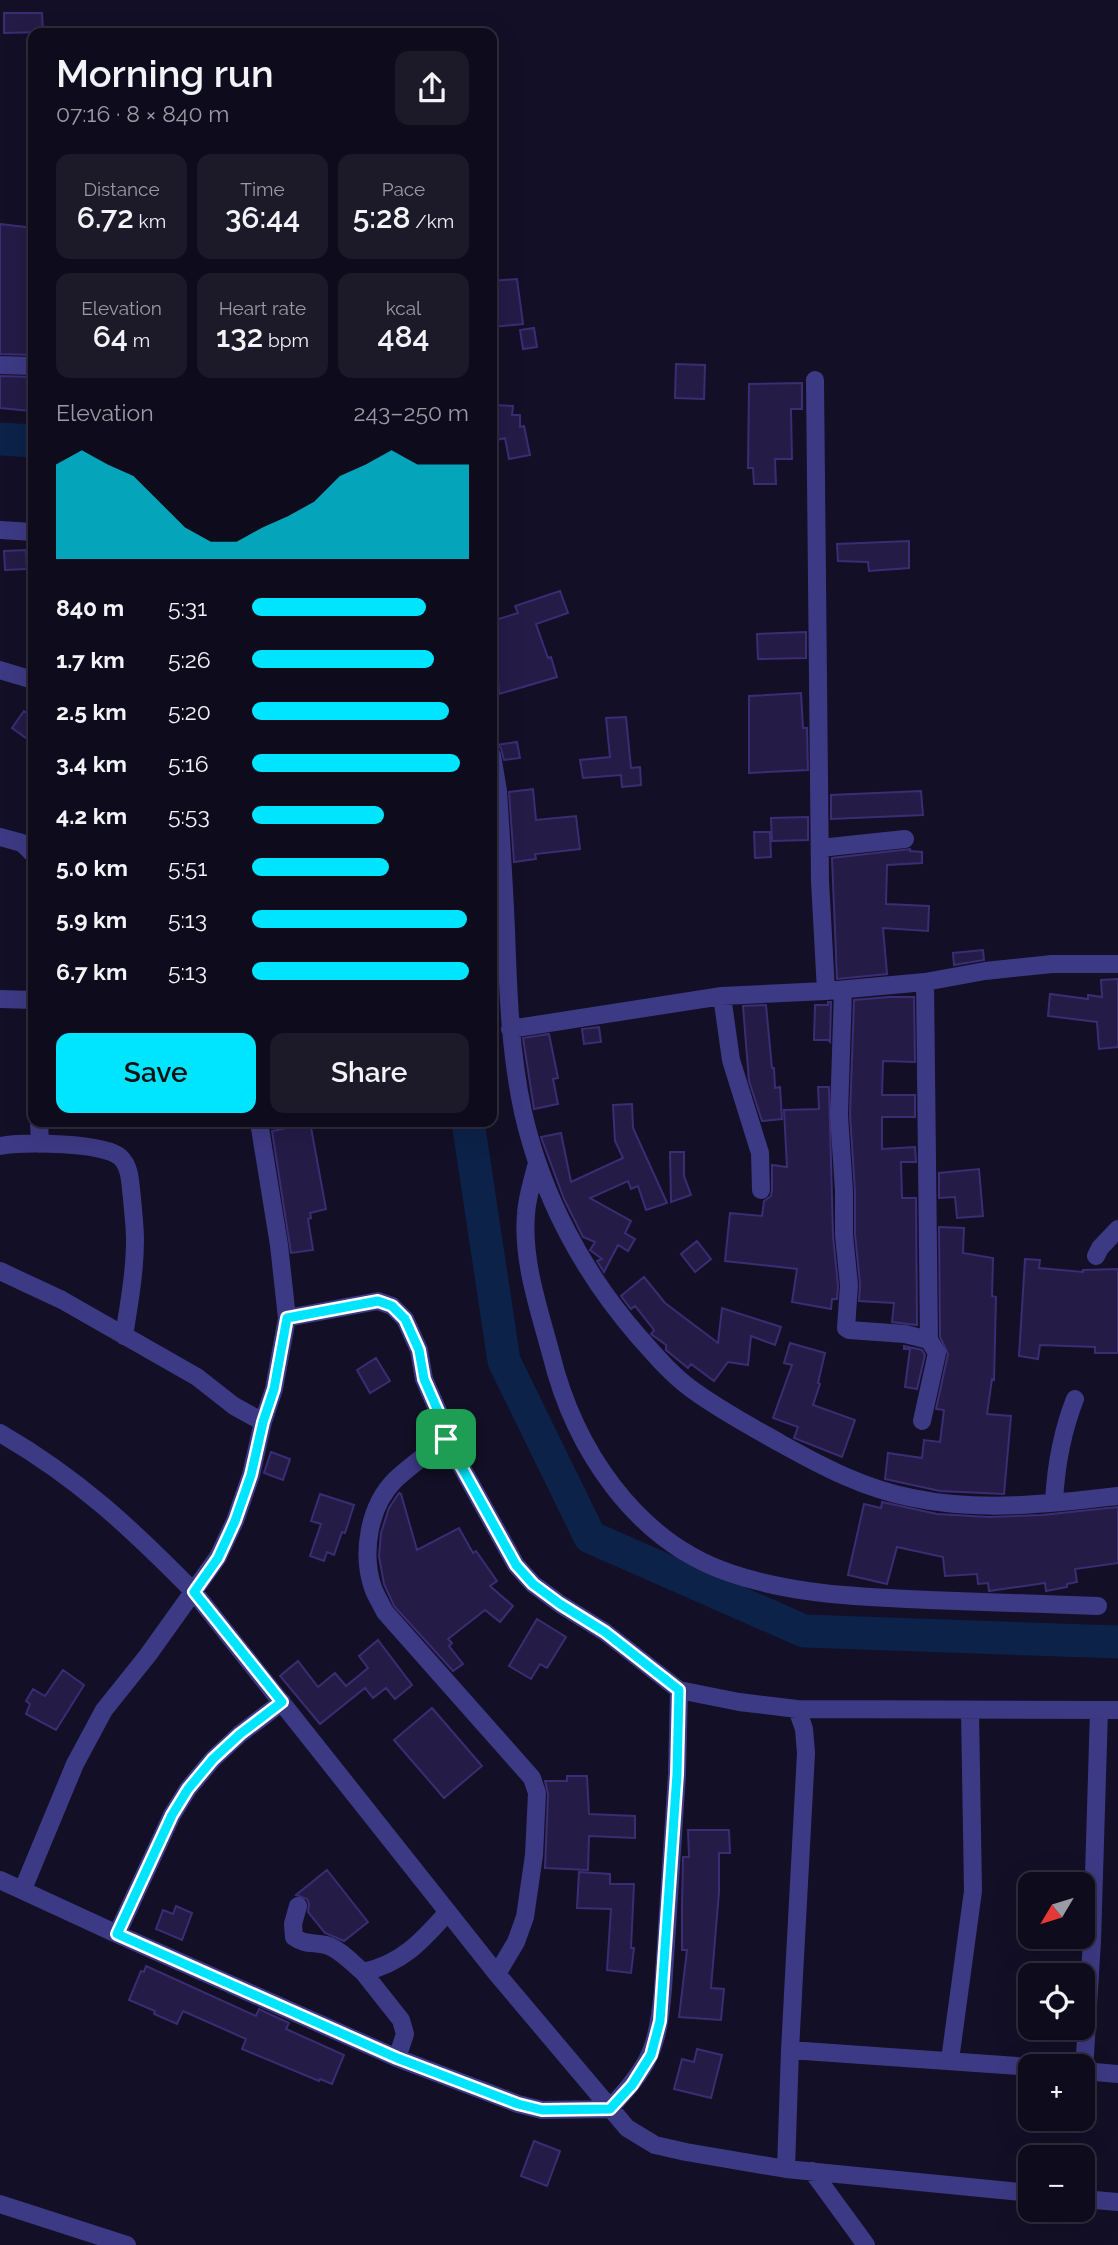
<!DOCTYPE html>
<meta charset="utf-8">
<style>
body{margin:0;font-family:Raleway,sans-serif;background:#1c1929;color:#f1f3f6;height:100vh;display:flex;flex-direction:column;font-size:26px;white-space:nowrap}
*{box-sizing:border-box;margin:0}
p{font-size:23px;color:#9b9ba3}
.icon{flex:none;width:38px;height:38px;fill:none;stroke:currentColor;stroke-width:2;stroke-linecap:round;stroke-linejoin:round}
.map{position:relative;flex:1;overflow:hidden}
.details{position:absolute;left:28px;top:28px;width:469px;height:1099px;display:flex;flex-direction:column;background:#0e0b1c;border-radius:14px;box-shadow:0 7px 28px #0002,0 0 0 2px #2e2b3b}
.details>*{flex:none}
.needle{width:46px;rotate:232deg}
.tools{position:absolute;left:1018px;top:1872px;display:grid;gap:14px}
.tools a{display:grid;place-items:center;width:77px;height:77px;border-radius:14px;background:#0e0b1c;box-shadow:0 7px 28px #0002,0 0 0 2px #2e2b3b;font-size:35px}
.pin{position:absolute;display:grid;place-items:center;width:60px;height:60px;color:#fff;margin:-30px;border-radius:14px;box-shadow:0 4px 10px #0006}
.round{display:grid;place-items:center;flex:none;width:74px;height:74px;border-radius:14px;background:#1c1929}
.head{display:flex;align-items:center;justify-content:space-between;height:119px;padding:0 28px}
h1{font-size:38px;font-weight:600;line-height:52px}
.figures{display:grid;grid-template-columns:repeat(3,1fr);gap:10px;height:119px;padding:7px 28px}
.figures div{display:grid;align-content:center;border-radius:14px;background:#1c1929;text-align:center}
.figures b{font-size:30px;font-weight:600}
.figures small{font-size:19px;font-weight:400}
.figures p{font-size:19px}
.chart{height:196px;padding:14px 28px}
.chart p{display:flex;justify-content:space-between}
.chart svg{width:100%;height:126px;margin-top:7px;fill:#00e5ff;opacity:.7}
.cta{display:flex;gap:14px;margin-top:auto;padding:14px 28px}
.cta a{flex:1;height:80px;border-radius:14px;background:#00e5ff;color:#111;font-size:28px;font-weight:600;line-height:80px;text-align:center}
.cta a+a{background:#1c1929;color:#f1f3f6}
ul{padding:0 28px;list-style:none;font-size:23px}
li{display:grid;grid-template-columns:112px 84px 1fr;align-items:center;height:52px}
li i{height:18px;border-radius:9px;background:#00e5ff}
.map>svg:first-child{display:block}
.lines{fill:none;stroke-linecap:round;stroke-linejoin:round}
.river{stroke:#0c2248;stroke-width:33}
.building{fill:#241b47;stroke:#3b2d73;stroke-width:2}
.minor{stroke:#3d3a85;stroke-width:18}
.route-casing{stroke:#fff;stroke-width:14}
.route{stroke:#00e5ff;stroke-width:9}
</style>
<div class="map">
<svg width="1118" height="2245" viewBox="0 0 1118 2245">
<rect width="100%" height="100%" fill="#130f26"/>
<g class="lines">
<path class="river" d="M0 439 33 441
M468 1122 504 1361 590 1537 804 1631 1118 1642"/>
</g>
<path class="building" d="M4 13H42L43 32 4 33Z
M0 224 33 228V355L0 354Z
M517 279 523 324 493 327 492 281Z
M534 328 537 347 523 349 520 330Z
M676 364 705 365 704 399 675 398Z
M0 376 33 377V407H30V411L0 408Z
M802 383V409H791L792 459H775L776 484H754L753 468H748L749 384Z
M492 405 513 406 512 415H520V427L524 426 530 455 509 459 505 438 497 440 494 426H492Z
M909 541V568L869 571 868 562 838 561 837 544Z
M26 550 27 569 5 570 4 551Z
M560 591 568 613 536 624 548 658 551 657 557 677 499 694 498 680 492 682V621L518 613 515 606Z
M806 632V658L758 659 757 634Z
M801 693 803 728H807L808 770 749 773V696Z
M24 711 33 718V743L12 728Z
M626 717 631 768 640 767 641 785 622 787 621 775 583 778 580 760 610 757 606 718Z
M517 742 520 758 504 760 501 748 497 745Z
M533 789 536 820 576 816 580 849 535 854 536 859 514 862 509 792Z
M921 791 923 815 831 819V795Z
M808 817V840L772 841 771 818Z
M754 832H770L771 857 755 858Z
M910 849V851L922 852V863L887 865 886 904 929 906 928 931 883 928 887 974 837 979 832 858Z
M983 950 984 960 954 965 953 953Z
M1118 979V1047L1099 1049 1097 1022 1048 1016 1050 994 1088 999V995L1102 997 1101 980Z
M889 997H914L915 1062 883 1061 882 1095H915V1117H882V1149L915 1147 916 1162H901L902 1198H916L917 1325 892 1322 894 1303 859 1301 860 1284 855 1234V1191L850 1115 854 1000Z
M828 1002H831L830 1042 828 1040H814L815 1005H828Z
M766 1005 772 1068H774L775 1088 780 1087 782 1119 762 1121 749 1081 743 1006Z
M599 1027 601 1042 584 1044 582 1029Z
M549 1034 558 1078 553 1079 558 1104 534 1109 523 1038Z
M818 1087H829L833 1236 838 1285 837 1299H832L831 1309 792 1302 797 1269 725 1261 730 1213 762 1216 764 1201 771 1196 772 1190V1165L787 1167 784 1110 819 1109Z
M632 1104 633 1128 667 1203 646 1210 638 1186 631 1189 628 1181 590 1198 631 1221 625 1233 635 1239 628 1251 618 1245 604 1272 597 1261 602 1259 590 1250 595 1242 583 1237 564 1199 541 1137 561 1133 571 1182 623 1158 615 1141 613 1105Z
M291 1122H310L326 1209 310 1213 311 1218 308 1219 313 1250 291 1253 272 1131 292 1127Z
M670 1152H684V1176L691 1195 671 1202Z
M979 1169 983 1216 957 1218 955 1197 939 1198V1173Z
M939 1227 964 1228 963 1253 993 1258 992 1296 996 1297 994 1380 992 1379 987 1414 1011 1416 1004 1494 940 1491 885 1479 888 1453 922 1458 924 1440 940 1442 944 1410 936 1409 948 1354 940 1337Z
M697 1241 711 1259 695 1272 681 1254Z
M1025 1259 1040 1260 1039 1268 1083 1272V1270L1118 1269V1353H1095V1347L1040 1345 1038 1359 1019 1356Z
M644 1277 665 1303 718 1343 722 1308 781 1327 775 1345 751 1336 748 1365 728 1362 714 1381 691 1364 688 1368 666 1350V1345L651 1334 654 1330 635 1306 631 1309 621 1296Z
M790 1343 825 1353 818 1383 820 1384 813 1405 855 1420 842 1457 794 1438 798 1427 773 1418 792 1365 784 1363Z
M904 1346 922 1350 925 1355 917 1389 905 1387 910 1349H904Z
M376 1358 390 1381 370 1393 357 1370Z
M271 1452 290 1459 283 1480 264 1473Z
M399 1493 401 1494 417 1550 459 1528 473 1553 476 1551 497 1581 490 1586 513 1606 500 1622 485 1610 448 1639 452 1643 449 1646 463 1664 453 1671 394 1606 384 1584 379 1556 381 1533 389 1508Z
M320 1494 354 1505 345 1533 342 1532 334 1555 327 1552 324 1561 310 1556 321 1524 311 1521Z
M882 1502 937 1514 989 1517 1042 1515 1118 1507V1563L1075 1569 1077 1582 1067 1584V1587L1046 1591 1045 1583 989 1591 988 1583 978 1584 977 1574 945 1576 943 1557 897 1547 887 1584 848 1575 864 1504 881 1508Z
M537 1619 566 1637 547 1668 540 1664 531 1679 509 1666Z
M378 1640 412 1685 395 1699 386 1688 373 1698 365 1688 320 1724 280 1676 298 1661 318 1687 335 1673 346 1686 368 1668 359 1656Z
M63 1670 84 1685 56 1730 26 1714 30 1704 26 1701 33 1689 45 1696Z
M432 1708 482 1766 444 1798 394 1740Z
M567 1776H587L589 1814 635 1816V1838L589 1836 588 1870 545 1868 548 1794 545 1781H567Z
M688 1830H729L730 1853H719V1892L711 1988 724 1989 721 2020 679 2017 687 1950H682V1908L683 1857H689Z
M327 1870 368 1922 344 1941 325 1933 308 1912 309 1904 307 1899 296 1895Z
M579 1872 610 1874V1884H634L631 1948H634L631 1973 607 1970 611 1909 577 1908Z
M176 1906 192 1913 182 1940 156 1929 163 1910 173 1914Z
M146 1966 256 2016 259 2009 289 2023 286 2029 344 2055 332 2084 320 2079 319 2081 242 2049 246 2039 183 2011 177 2024 154 2014 155 2011 129 2000 141 1971 144 1972Z
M697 2049 722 2055 711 2098 674 2089 682 2059 694 2062Z
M534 2141 560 2151 547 2186 521 2176Z"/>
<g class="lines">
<path class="minor" d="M0 365 33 366
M815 380 820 881 826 991
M0 530 33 532
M0 670 33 680
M492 755 498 791C501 837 504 883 506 930 508 991 510 1052 523 1112 542 1196 583 1273 639 1337 655 1355 671 1374 690 1388 718 1409 750 1426 780 1443 823 1467 865 1489 913 1498 980 1512 1051 1504 1118 1496
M0 837 22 843 33 854
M820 848 905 839
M843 990 839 1115 844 1191V1235L849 1285 846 1328 849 1330 905 1334 929 1340
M722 996 731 1060 760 1153 761 1190
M0 999 33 1000
M510 1029 722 996 826 991 925 982 985 971 1052 964H1118
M39 1122 40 1144
M0 1146C23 1142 104 1142 120 1157 131 1167 130 1184 132 1198 133 1212 135 1226 135 1240 135 1272 129 1304 124 1336
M537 1163C533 1179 527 1197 526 1214 522 1261 539 1309 551 1354 574 1448 635 1541 730 1573 793 1595 863 1597 929 1600 985 1602 1041 1604 1098 1606
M1096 1256 1100 1248 1118 1229
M0 1271 62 1300 197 1377 234 1406 263 1422
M922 1421 937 1353 929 1340 925 982
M0 1433C78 1478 131 1528 194 1592L497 1974 627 2128 655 2145 686 2152 786 2169 1031 2193
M446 1439C430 1452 411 1465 395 1480 369 1506 361 1553 373 1588 376 1596 381 1604 385 1612L532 1778 537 1793 534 1855 525 1917 516 1942 497 1974
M1054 1501C1056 1465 1062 1432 1075 1399
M679 1690 739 1702 797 1709 1118 1710
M0 1880 117 1934 397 2058 518 2104 542 2110 609 2109C650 2066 658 2048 663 1989L677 1774 679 1690 605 1632 560 1604 533 1584 516 1565 446 1439 438 1411 424 1379 419 1350 405 1319 392 1306 378 1301 287 1318
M23 1889 75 1764 104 1710 148 1655 218 1557 235 1521 251 1475 263 1422 274 1389 287 1318 279 1245 259 1122
M298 1906 293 1924 294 1937C305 1945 313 1942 326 1945 340 1949 352 1963 363 1972 402 1964 423 1940 448 1912
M117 1934 172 1815 188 1789 213 1759 240 1734 282 1702
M363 1972 401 2020 405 2034 397 2058
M790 2050 1031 2067
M950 2060 973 1891 970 1711
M1083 2071 1118 2074
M1084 2071 1092 1941 1099 1710
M786 2169 790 2050 806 1753 804 1729 797 1709
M812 2171 866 2245
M1083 2199 1118 2202
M0 2204 127 2245"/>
</g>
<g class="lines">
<g class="route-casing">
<path id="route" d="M378 1301 392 1306 405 1319 419 1350 424 1379 438 1411 446 1439 516 1565 533 1584 560 1604 605 1632 679 1690 677 1774 660 2021 651 2055 632 2085 610 2109 542 2110 518 2104 397 2058 117 1934 172 1815 188 1789 213 1759 240 1734 282 1702 194 1592 218 1558 235 1521 251 1475 263 1422 274 1389 287 1318Z"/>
</g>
<use href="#route" class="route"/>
</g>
</svg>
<div class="tools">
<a><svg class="needle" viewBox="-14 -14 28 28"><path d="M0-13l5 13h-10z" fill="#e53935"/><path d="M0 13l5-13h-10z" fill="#9b9ba3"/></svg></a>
<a><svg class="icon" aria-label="locate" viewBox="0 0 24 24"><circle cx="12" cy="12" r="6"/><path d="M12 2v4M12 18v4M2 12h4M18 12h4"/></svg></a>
<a>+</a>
<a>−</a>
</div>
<div class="pin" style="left:446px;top:1439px;background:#1e9e55"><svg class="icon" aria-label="arrive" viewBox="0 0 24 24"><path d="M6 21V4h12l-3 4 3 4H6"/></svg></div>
<section class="details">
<div class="head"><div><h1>Morning run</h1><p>07:16 · 8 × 840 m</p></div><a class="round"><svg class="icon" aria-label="share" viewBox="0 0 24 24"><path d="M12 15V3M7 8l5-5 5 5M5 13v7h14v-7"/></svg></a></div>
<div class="figures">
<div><p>Distance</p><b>6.72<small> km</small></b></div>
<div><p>Time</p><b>36:44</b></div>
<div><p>Pace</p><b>5:28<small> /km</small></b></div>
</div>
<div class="figures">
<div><p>Elevation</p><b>64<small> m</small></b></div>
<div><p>Heart rate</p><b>132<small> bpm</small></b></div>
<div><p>kcal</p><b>484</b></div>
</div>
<div class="chart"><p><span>Elevation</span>243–250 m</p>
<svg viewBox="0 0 160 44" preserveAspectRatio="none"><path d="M0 44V11L10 6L20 11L30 15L40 24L50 33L60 38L70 38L80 33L90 29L100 24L110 15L120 11L130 6L140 11L150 11L160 11V44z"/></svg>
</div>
<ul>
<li><b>840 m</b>5:31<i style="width:80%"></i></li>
<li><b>1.7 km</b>5:26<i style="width:84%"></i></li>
<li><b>2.5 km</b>5:20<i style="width:91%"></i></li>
<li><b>3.4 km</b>5:16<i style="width:96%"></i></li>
<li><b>4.2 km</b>5:53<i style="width:61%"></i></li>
<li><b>5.0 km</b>5:51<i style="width:63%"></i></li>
<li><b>5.9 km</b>5:13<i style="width:99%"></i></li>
<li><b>6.7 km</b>5:13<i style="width:100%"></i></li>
</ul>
<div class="cta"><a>Save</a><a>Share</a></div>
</section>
</div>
